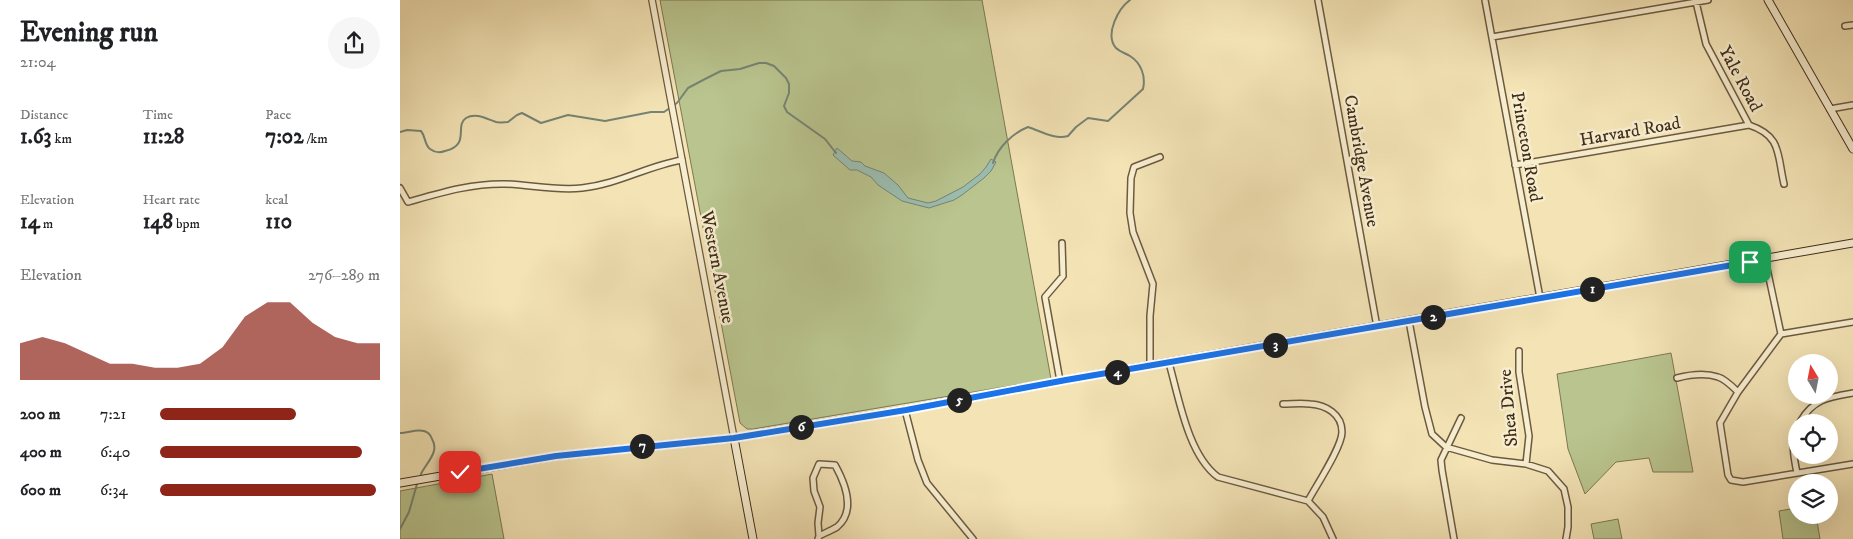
<!DOCTYPE html>
<meta charset="utf-8">
<style>
body{margin:0;font-family:"IM FELL DW Pica",serif;background:#f6f6f6;color:#202124;height:100vh;display:flex;flex-direction:column;font-size:19px;white-space:nowrap}
*{box-sizing:border-box;margin:0}
p{font-size:16px;color:#757577}
.icon{flex:none;width:28px;height:28px;fill:none;stroke:currentColor;stroke-width:2;stroke-linecap:round;stroke-linejoin:round}
.map{position:relative;flex:1;overflow:hidden}
.details{display:flex;flex-direction:column;background:#fff;width:400px}
.details>*{flex:none}
.needle{width:32px;rotate:350deg}
.buttons{position:absolute;left:1388px;top:354px;display:grid;gap:10px}
.buttons a{display:grid;place-items:center;width:50px;height:50px;border-radius:50%;background:#fff;box-shadow:0 5px 20px #0002;font-size:25px}
.pin{position:absolute;display:grid;place-items:center;width:42px;height:42px;color:#fff;margin:-21px;border-radius:10px;box-shadow:0 2px 8px #0006}
.km{position:absolute;width:25px;height:25px;margin:-12px;border-radius:50%;background:#222;color:#fff;font-size:14px;line-height:25px;text-align:center}
.round{display:grid;place-items:center;flex:none;width:52px;height:52px;border-radius:26px;background:#f6f6f6}
.overview{display:flex;align-items:center;justify-content:space-between;height:85px;padding:0 20px}
h1{font-size:28px;font-weight:700;line-height:38px}
.stats{display:grid;grid-template-columns:repeat(3,1fr);gap:8px;height:85px;padding:5px 20px}
.stats div{display:grid;align-content:center}
.stats b{font-size:21px;font-weight:700}
.stats small{font-size:14px;font-weight:400}
.stats p{font-size:14px}
.chart{height:140px;padding:10px 20px}
.chart p{display:flex;justify-content:space-between}
.chart svg{width:100%;height:90px;margin-top:5px;fill:#8f2418;opacity:.7}
ul{padding:0 20px;list-style:none;font-size:16px}
li{display:grid;grid-template-columns:80px 60px 1fr;align-items:center;height:38px}
li i{height:12px;border-radius:6px;background:#8f2418}
main{display:flex;flex:1;min-height:0}
.map>svg:first-child{display:block}
.green{fill:#b9c48e;stroke:#7c7854}
.water{fill:#9bbeb1;stroke:#768474}
.lines{fill:none;stroke-linecap:round;stroke-linejoin:round}
.stream{stroke:#768474;stroke-width:2}
.minor-casing{stroke:#6c5a40;stroke-width:8}
.tertiary-casing{stroke:#6c5a40;stroke-width:8}
.secondary-casing{stroke:#3f2d19;stroke-width:9}
.minor{stroke:#f7edcf;stroke-width:5}
.tertiary{stroke:#f7edcf;stroke-width:5.5}
.secondary{stroke:#f7edcf;stroke-width:7}
.route-casing{stroke:#fff;stroke-width:10}
.route{stroke:#1a73e8;stroke-width:6}
.labels{text-anchor:middle;dominant-baseline:central;stroke-width:5;stroke-linejoin:round;paint-order:stroke}
.street-label{font-size:18px;fill:#3f2d19;stroke:#f7edcf}
</style>
<main>
<section class="details">
<div class="overview"><div><h1>Evening run</h1><p>21:04</p></div><a class="round"><svg class="icon" aria-label="share" viewBox="0 0 24 24"><path d="M12 15V3M7 8l5-5 5 5M5 13v7h14v-7"/></svg></a></div>
<div class="stats">
<div><p>Distance</p><b>1.63<small> km</small></b></div>
<div><p>Time</p><b>11:28</b></div>
<div><p>Pace</p><b>7:02<small> /km</small></b></div>
</div>
<div class="stats">
<div><p>Elevation</p><b>14<small> m</small></b></div>
<div><p>Heart rate</p><b>148<small> bpm</small></b></div>
<div><p>kcal</p><b>110</b></div>
</div>
<div class="chart"><p><span>Elevation</span>276–289 m</p>
<svg viewBox="0 0 160 44" preserveAspectRatio="none"><path d="M0 44V26L10 23L20 26L30 31L40 36L50 36L60 38L70 38L80 36L90 28L100 13L110 6L120 6L130 16L140 23L150 26L160 26V44z"/></svg>
</div>
<ul>
<li><b>200 m</b>7:21<i style="width:62%"></i></li>
<li><b>400 m</b>6:40<i style="width:92%"></i></li>
<li><b>600 m</b>6:34<i style="width:98%"></i></li>
</ul>
</section>
<div class="map">
<svg width="1453" height="539" viewBox="0 0 1453 539">
<rect width="100%" height="100%" fill="#f3e3b5"/>
<filter id="stains"><feTurbulence type="fractalNoise" baseFrequency=".004" numOctaves="4"/><feColorMatrix values="0 0 0 0 .2 0 0 0 0 .09 0 0 0 0 .02 0 0 0 .5 -.17"/></filter>
<radialGradient id="worn" r=".72"><stop offset=".6" stop-color="#630" stop-opacity="0"/><stop offset="1" stop-color="#630" stop-opacity=".3"/></radialGradient>
<path class="green" d="M260 0H582L651 379 353 429H347L340 423Z
M1271 353 1293 472H1253L1249 458 1216 462 1185 494 1168 449 1157 374Z
M92 474 104 539H0V491Z
M1396 508V515H1416L1420 539H1383L1379 511Z
M1218 519 1222 539H1194L1191 524Z"/>
<path class="water" d="M437 148 452 161 461 162 465 166 484 173 498 185 508 198 528 203 536 201 563 187 580 174 586 167 591 159 596 162 591 171 584 178 562 195 554 200 529 208 502 201 478 185 471 177 457 170H450L433 155Z"/>
<g class="lines">
<path class="stream" d="M0 132 7 130 21 131C26 137 24 144 30 149 34 152 40 153 45 151 71 145 54 126 66 118 76 112 87 119 96 122 100 123 104 122 108 122L117 115 122 113 141 123 168 115 205 121 251 112H264L277 103 288 88 305 79 321 71 340 69 359 63H366L374 66 386 78 389 84V93L384 106 387 112 425 139 436 153
M593 163C598 147 613 133 628 127 641 131 654 140 668 136L676 127 688 118 708 121 743 89C746 76 741 63 730 56 725 53 720 52 716 48 704 34 719 8 730 0
M0 433C8 433 16 429 24 431 28 432 31 436 32 439 40 452 26 463 21 474
M0 529 9 512 17 484"/>
<g class="minor-casing">
<path id="minor" d="M918 0 977 327
M1085 0 1140 298
M1296 2 1306 44 1349 125C1382 136 1377 154 1384 184
M1445 26 1453 25
M1092 37 1308 0
M1430 109 1453 105
M1115 165 1349 125
M0 188 8 202C40 193 72 183 106 184 131 185 157 191 182 188 219 184 247 166 282 160
M1365 259 1381 334 1338 392 1320 423 1328 475 1331 480 1343 482 1453 464
M1009 321 1025 407 1032 434 1046 447 1092 460 1126 464 1148 471 1164 489 1168 507V527L1166 539
M1381 334 1453 322
M1119 351V372L1129 436 1126 464
M769 363C779 398 788 455 818 477L908 501
M750 366V316L753 284 733 232 730 213 731 178 734 167 760 157
M1277 378C1289 375 1306 373 1318 377 1325 379 1332 386 1338 392
M660 381 645 297 663 276 662 243
M883 404C892 404 902 403 910 404 926 405 942 414 942 432 942 447 916 486 908 501L923 517 933 539
M505 410 518 460 527 483 573 539
M1400 422C1413 399 1429 397 1453 393
M1396 430C1391 444 1394 458 1397 473
M418 539 419 536 418 523 420 507 414 491 413 478 419 464 435 465C445 483 456 511 437 527 432 530 425 533 419 536
M1054 539 1042 470 1041 460 1061 418"/>
</g>
<g class="tertiary-casing">
<path id="tertiary" d="M252 0 334 438"/>
</g>
<g class="secondary-casing">
<path id="secondary" d="M1368 0 1453 149
M334 438 353 539
M0 483 156 456 334 438 505 410 666 380 1453 243"/>
</g>
<use href="#minor" class="minor"/>
<use href="#tertiary" class="tertiary"/>
<use href="#secondary" class="secondary"/>
</g>
<g class="lines">
<g class="route-casing">
<path id="route" d="M60 472 156 456 334 438 506 410 666 380 1350 262"/>
</g>
<use href="#route" class="route"/>
</g>
<g class="labels">
<g class="street-label">
<text transform="translate(1340 79) rotate(62)">Yale Road</text>
<text transform="translate(1230 132) rotate(-10)">Harvard Road</text>
<text transform="translate(1126 147) rotate(80)">Princeton Road</text>
<text transform="translate(961 161) rotate(80)">Cambridge Avenue</text>
<text transform="translate(317 267) rotate(79)">Western Avenue</text>
<text transform="translate(1109 408) rotate(-95)">Shea Drive</text>
</g>
</g>
<rect width="100%" height="100%" filter="url(#stains)"/>
<rect width="100%" height="100%" fill="url(#worn)"/>
</svg>
<div class="buttons">
<a><svg class="needle" viewBox="-14 -14 28 28"><path d="M0-13l5 13h-10z" fill="#e53935"/><path d="M0 13l5-13h-10z" fill="#757577"/></svg></a>
<a><svg class="icon" aria-label="locate" viewBox="0 0 24 24"><circle cx="12" cy="12" r="6"/><path d="M12 2v4M12 18v4M2 12h4M18 12h4"/></svg></a>
<a><svg class="icon" aria-label="layers" viewBox="0 0 24 24"><path d="M12 4l9 5-9 5-9-5zM3 14l9 5 9-5"/></svg></a>
</div>
<div class="pin" style="left:1350px;top:262px;background:#1e9e55"><svg class="icon" aria-label="arrive" viewBox="0 0 24 24"><path d="M6 21V4h12l-3 4 3 4H6"/></svg></div>
<div class="pin" style="left:60px;top:472px;background:#d93025"><svg class="icon" aria-label="check" viewBox="0 0 24 24"><path d="M5 12l5 5 9-10"/></svg></div>
<b class="km" style="left:1192px;top:289px">1</b>
<b class="km" style="left:1033px;top:317px">2</b>
<b class="km" style="left:875px;top:345px">3</b>
<b class="km" style="left:717px;top:372px">4</b>
<b class="km" style="left:559px;top:400px">5</b>
<b class="km" style="left:401px;top:427px">6</b>
<b class="km" style="left:242px;top:446px">7</b>
</div>
</main>
